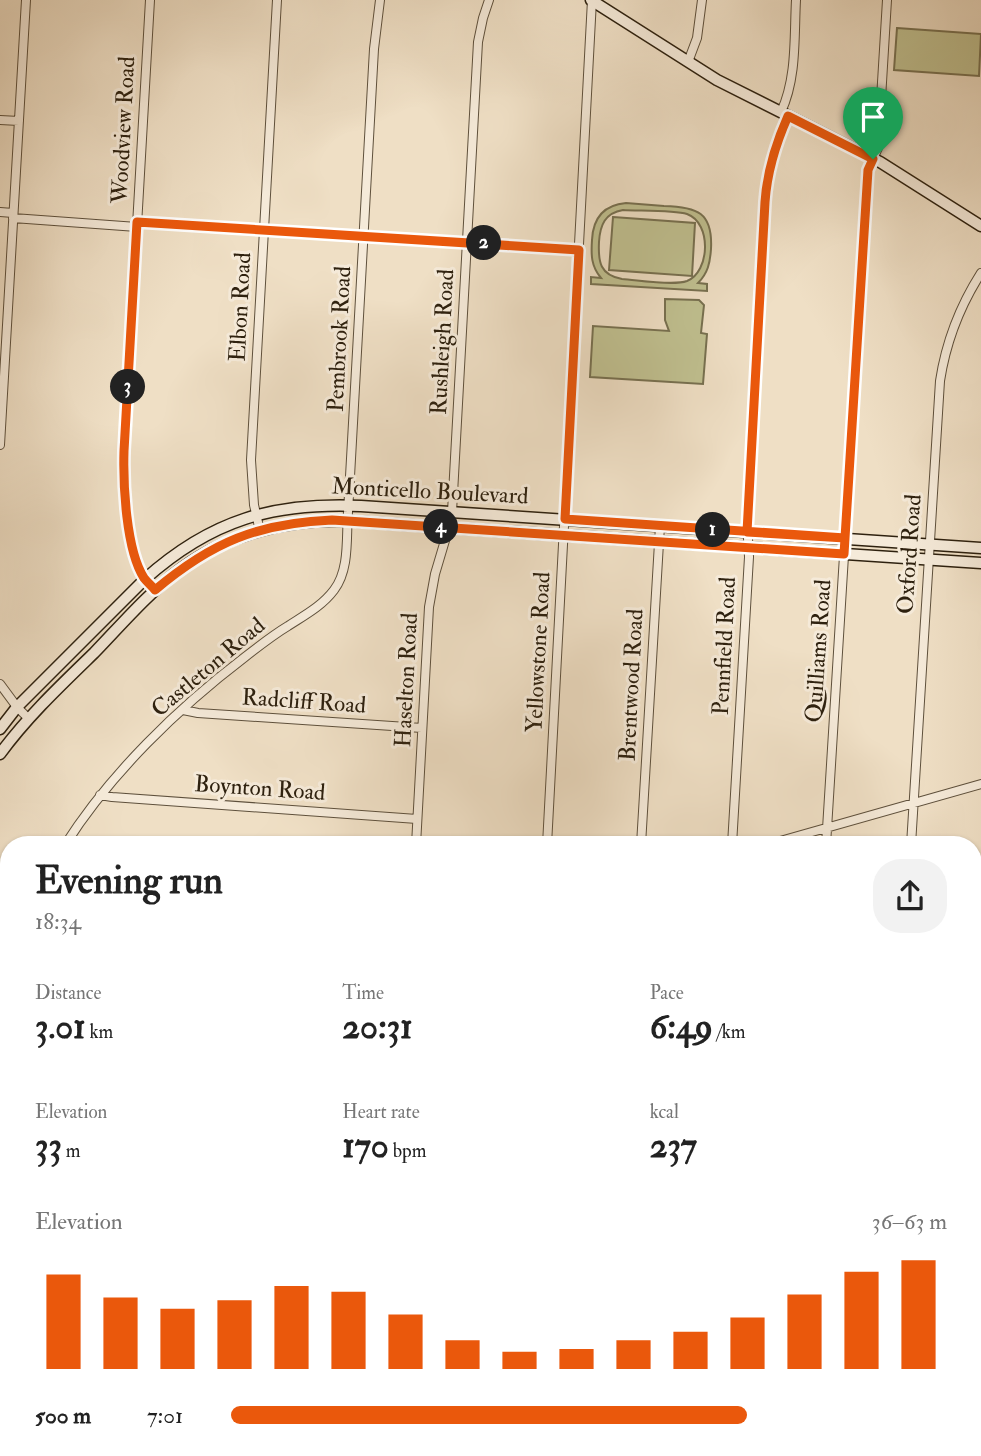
<!DOCTYPE html>
<meta charset="utf-8">
<style>
body{margin:0;font-family:"IM FELL Double Pica",serif;background:#f2f2f2;color:#222;height:100vh;display:flex;flex-direction:column;font-size:26px;white-space:nowrap}
*{box-sizing:border-box;margin:0}
p{font-size:23px;color:#767676}
.icon{flex:none;width:38px;height:38px;fill:none;stroke:currentColor;stroke-width:2;stroke-linecap:round;stroke-linejoin:round}
.map{position:relative;flex:1;overflow:hidden}
.panel{position:absolute;left:0px;top:836px;width:982px;height:620px;display:flex;flex-direction:column;background:#fff;border-radius:28px 28px 0 0;box-shadow:0 2px 5px #0004}
.panel>*{flex:none}
.pin{position:absolute;display:grid;place-items:center;width:60px;height:60px;color:#fff;margin:-72px -30px;border-radius:50% 50% 50% 0;rotate:-45deg;box-shadow:0 0 7px #0007}
.pin .icon{rotate:45deg}
.km{position:absolute;width:35px;height:35px;margin:-18px;border-radius:50%;background:#222;color:#fff;font-size:19px;line-height:35px;text-align:center}
.round{display:grid;place-items:center;flex:none;width:74px;height:74px;border-radius:28px;background:#f2f2f2}
.summary{display:flex;align-items:center;justify-content:space-between;height:119px;padding:0 35px}
h1{font-size:38px;font-weight:700;line-height:52px}
.metrics{display:grid;grid-template-columns:repeat(3,1fr);gap:10px;height:119px;padding:7px 35px}
.metrics div{display:grid;align-content:center}
.metrics b{font-size:35px;font-weight:700}
.metrics small{font-size:19px;font-weight:400}
.metrics p{font-size:19px}
.chart{height:196px;padding:14px 35px}
.chart p{display:flex;justify-content:space-between}
.chart svg{width:100%;height:126px;margin-top:7px;stroke:#ea580c;stroke-width:6}
ul{padding:0 35px;list-style:none;font-size:23px}
li{display:grid;grid-template-columns:112px 84px 1fr;align-items:center;height:52px}
li i{height:18px;border-radius:9px;background:#ea580c}
.map>svg:first-child{display:block}
.green{fill:#c0c090;stroke:#777050;stroke-width:2;fill-rule:evenodd}
.lines{fill:none;stroke-linecap:round;stroke-linejoin:round}
.street-casing{stroke:#5e503c;stroke-width:10}
.secondary-casing{stroke:#2e210f;stroke-width:13}
.street{stroke:#f5ead9;stroke-width:8}
.secondary{stroke:#f5ead9;stroke-width:10}
.route-casing{stroke:#fff;stroke-width:14}
.route{stroke:#ea580c;stroke-width:9}
.labels{text-anchor:middle;dominant-baseline:central;stroke-width:6;stroke-linejoin:round;paint-order:stroke}
.street-label{font-size:23px;fill:#2e210f;stroke:#f5ead9}
</style>
<div class="map">
<svg width="981" height="1456" viewBox="0 0 981 1456">
<rect width="100%" height="100%" fill="#efdfc5"/>
<filter id="stains"><feTurbulence type="fractalNoise" baseFrequency=".00286" numOctaves="4"/><feColorMatrix values="0 0 0 0 .2 0 0 0 0 .09 0 0 0 0 .02 0 0 0 .5 -.17"/></filter>
<radialGradient id="worn" r=".72"><stop offset=".6" stop-color="#630" stop-opacity="0"/><stop offset="1" stop-color="#630" stop-opacity=".3"/></radialGradient>
<path class="green" d="M897 28 981 34 979 76 894 70Z
M626 203C639 204 652 205 664 206 697 207 713 212 711 249 710 263 708 273 698 283L707 284V291L591 284V277L601 278C591 266 591 255 592 240 593 218 603 205 626 203ZM623 210C638 211 674 210 687 214 712 223 710 272 687 281 673 286 638 280 622 279 600 275 598 262 599 242 600 225 605 213 623 210Z
M613 217 695 223 692 276 609 270Z
M665 299 699 300 704 305 701 333 707 334 703 384 590 377 593 326 669 331 665 320Z
M242 1447H317L311 1456H235Z
M369 1447H452L456 1452 451 1456 369 1454Z"/>
<g class="lines">
<g class="street-casing">
<path id="street" d="M150 0 124 451C123 483 126 514 133 546 136 556 138 569 144 578 147 582 152 586 155 590
M688 62 697 38 702 0
M781 112C797 78 794 37 796 0
M0 120 19 121
M0 212 13 213
M13 218 137 227
M137 222 579 250
M0 445 26 0
M260 531 254 505 251 460 277 0
M0 684 17 707 29 719
M183 710 198 713 422 728
M100 795 112 797 417 819
M65 845C110 774 178 708 245 657 259 646 273 635 288 626 305 615 322 606 334 590 350 569 346 537 348 512L374 49 380 0
M416 845 429 607 435 574 449 527 452 512 478 42 483 18 489 0
M547 845 592 0
M641 845 660 526
M732 845 749 557 747 520 765 200C767 172 776 142 788 116
M766 845 981 784
M826 845 868 170 878 148 887 0
M911 845 940 381C946 342 960 306 981 273
M0 931 9 922
M0 972H9
M973 988 981 994
M973 1019 981 1012
M0 1072 9 1073
M973 1123H981
M973 1236 981 1237
M612 1447 613 1456
M466 1456 467 1447
M636 1456 642 1447
M786 1456 787 1447
M974 1456 981 1345"/>
</g>
<g class="secondary-casing">
<path id="secondary" d="M591 0 717 80 880 162 981 226
M0 729 17 707 145 579C211 520 273 502 361 506L981 548
M0 754C27 717 61 685 94 653 122 624 149 592 182 568 230 533 289 519 348 521L981 563"/>
</g>
<use href="#street" class="street"/>
<use href="#secondary" class="secondary"/>
</g>
<g class="lines">
<g class="route-casing">
<path id="route" d="M873 159 868 170 845 538C751 532 658 525 565 519L579 250 137 222 124 451C123 484 126 550 144 578 147 582 152 586 155 590 212 542 258 523 332 520L844 554 845 538 747 532 765 202C767 173 776 143 788 116L873 159"/>
</g>
<use href="#route" class="route"/>
</g>
<g class="labels">
<g class="street-label">
<text transform="translate(123 130) rotate(-87)">Woodview Road</text>
<text transform="translate(240 307) rotate(-87)">Elbon Road</text>
<text transform="translate(339 339) rotate(-87)">Pembrook Road</text>
<text transform="translate(442 342) rotate(-87)">Rushleigh Road</text>
<text transform="translate(430 491) rotate(3)">Monticello Boulevard</text>
<text transform="translate(909 554) rotate(-86)">Oxford Road</text>
<text transform="translate(724 646) rotate(-87)">Pennfield Road</text>
<text transform="translate(818 651) rotate(-86)">Quilliams Road</text>
<text transform="translate(538 652) rotate(-87)">Yellowstone Road</text>
<text transform="translate(208 667) rotate(-40)">Castleton Road</text>
<text transform="translate(406 680) rotate(-87)">Haselton Road</text>
<text transform="translate(631 685) rotate(-87)">Brentwood Road</text>
<text transform="translate(304 701) rotate(4)">Radcliff Road</text>
<text transform="translate(260 788) rotate(4)">Boynton Road</text>
</g>
</g>
<rect width="100%" height="100%" filter="url(#stains)"/>
<rect width="100%" height="100%" fill="url(#worn)"/>
</svg>
<div class="pin" style="left:873px;top:159px;background:#1e9e55"><svg class="icon" aria-label="arrive" viewBox="0 0 24 24"><path d="M6 21V4h12l-3 4 3 4H6"/></svg></div>
<b class="km" style="left:713px;top:530px">1</b>
<b class="km" style="left:484px;top:243px">2</b>
<b class="km" style="left:128px;top:387px">3</b>
<b class="km" style="left:441px;top:527px">4</b>
<section class="panel">
<div class="summary"><div><h1>Evening run</h1><p>18:34</p></div><a class="round"><svg class="icon" aria-label="share" viewBox="0 0 24 24"><path d="M12 15V3M7 8l5-5 5 5M5 13v7h14v-7"/></svg></a></div>
<div class="metrics">
<div><p>Distance</p><b>3.01<small> km</small></b></div>
<div><p>Time</p><b>20:31</b></div>
<div><p>Pace</p><b>6:49<small> /km</small></b></div>
</div>
<div class="metrics">
<div><p>Elevation</p><b>33<small> m</small></b></div>
<div><p>Heart rate</p><b>170<small> bpm</small></b></div>
<div><p>kcal</p><b>237</b></div>
</div>
<div class="chart"><p><span>Elevation</span>36–63 m</p>
<svg viewBox="0 0 160 44" preserveAspectRatio="none"><path d="M5 44V11M15 44V19M25 44V23M35 44V20M45 44V15M55 44V17M65 44V25M75 44V34M85 44V38M95 44V37M105 44V34M115 44V31M125 44V26M135 44V18M145 44V10M155 44V6"/></svg>
</div>
<ul>
<li><b>500 m</b>7:01<i style="width:72%"></i></li>
</ul>
</section>
</div>
